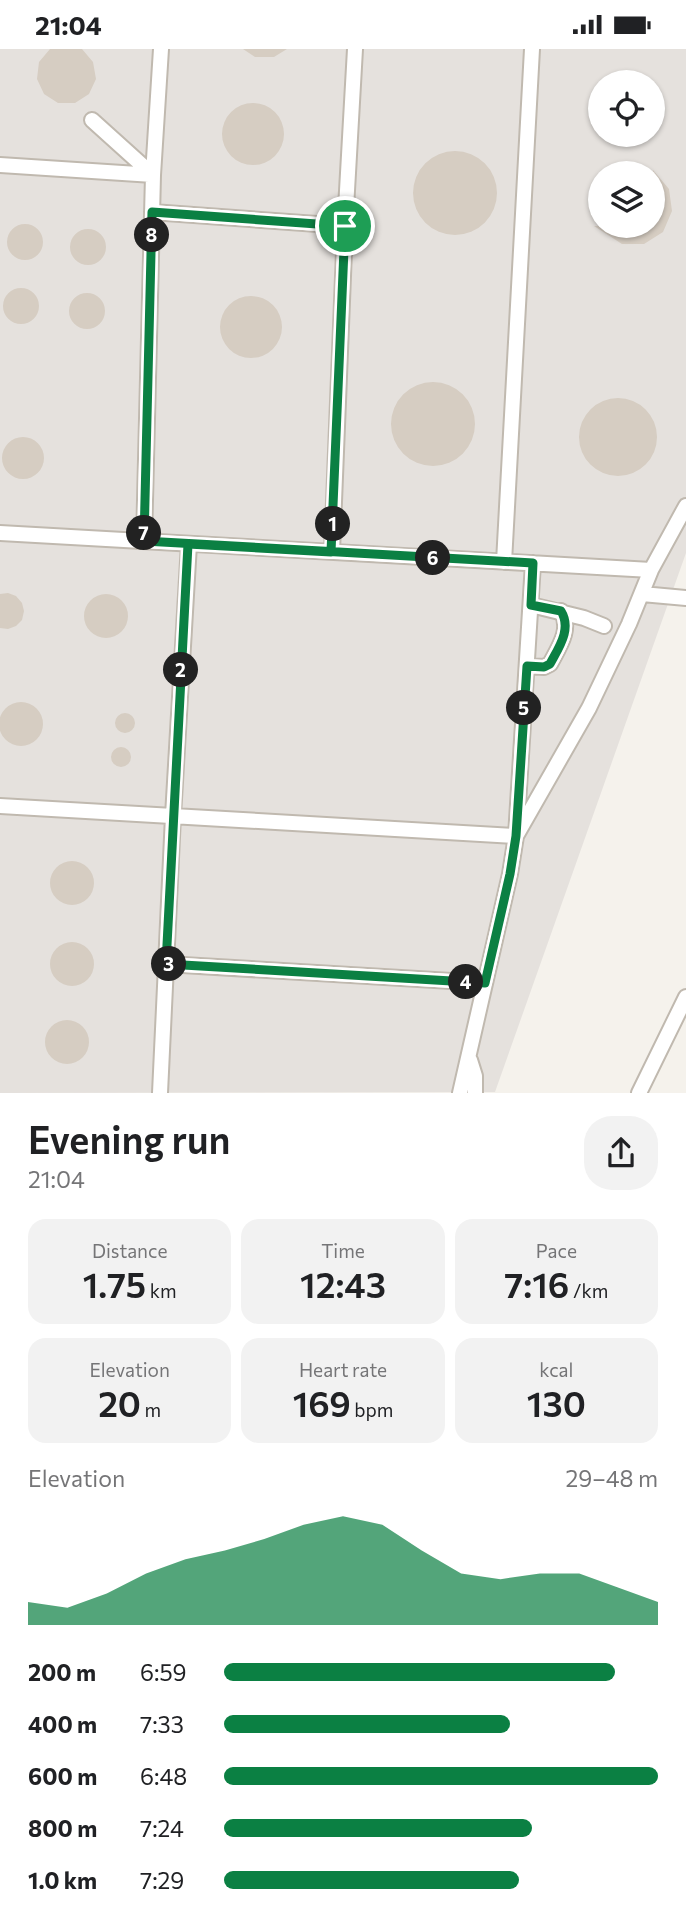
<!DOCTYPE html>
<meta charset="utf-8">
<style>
body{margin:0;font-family:Commissioner,sans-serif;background:#f2f2f2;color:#202124;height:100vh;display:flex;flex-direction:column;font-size:26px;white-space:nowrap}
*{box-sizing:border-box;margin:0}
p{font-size:23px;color:#757577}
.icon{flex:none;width:38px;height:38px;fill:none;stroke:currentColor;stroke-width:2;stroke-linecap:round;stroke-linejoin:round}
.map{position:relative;height:1044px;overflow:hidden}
.side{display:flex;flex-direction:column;background:#fff;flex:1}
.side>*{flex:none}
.fabs{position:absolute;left:588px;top:21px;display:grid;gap:14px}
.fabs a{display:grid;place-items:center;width:77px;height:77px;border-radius:50%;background:#fff;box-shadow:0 2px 5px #0004;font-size:35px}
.pin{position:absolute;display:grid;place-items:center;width:60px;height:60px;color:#fff;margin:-30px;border:4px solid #fff;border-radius:50%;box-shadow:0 2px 7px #0007}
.km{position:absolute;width:35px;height:35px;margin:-18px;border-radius:50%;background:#222;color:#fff;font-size:19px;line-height:35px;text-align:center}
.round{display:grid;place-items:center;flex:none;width:74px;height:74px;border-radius:28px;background:#f2f2f2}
.summary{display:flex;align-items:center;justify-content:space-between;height:119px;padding:0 28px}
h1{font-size:38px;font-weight:600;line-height:52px}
.metrics{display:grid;grid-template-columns:repeat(3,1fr);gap:10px;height:119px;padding:7px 28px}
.metrics div{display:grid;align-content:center;border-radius:18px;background:#f2f2f2;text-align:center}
.metrics b{font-size:35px;font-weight:600}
.metrics small{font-size:19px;font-weight:400}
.metrics p{font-size:19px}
.chart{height:196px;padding:14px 28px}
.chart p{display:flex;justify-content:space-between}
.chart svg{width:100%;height:126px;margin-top:7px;fill:#0b8043;opacity:.7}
ul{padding:0 28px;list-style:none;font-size:23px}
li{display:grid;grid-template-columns:112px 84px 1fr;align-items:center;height:52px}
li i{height:18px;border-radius:9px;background:#0b8043}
.status{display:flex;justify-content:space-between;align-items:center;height:49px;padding:0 35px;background:#fff;direction:ltr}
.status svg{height:19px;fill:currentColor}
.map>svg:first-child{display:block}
.industrial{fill:#e5e1dd;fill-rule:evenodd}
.building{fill:#d6cdc2}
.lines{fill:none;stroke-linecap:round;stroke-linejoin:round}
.minor-casing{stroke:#c0b9af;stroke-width:18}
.minor{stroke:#fff;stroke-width:14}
.route-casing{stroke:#fff;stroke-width:14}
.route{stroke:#0b8043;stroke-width:9}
</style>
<div class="status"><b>21:04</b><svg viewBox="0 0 49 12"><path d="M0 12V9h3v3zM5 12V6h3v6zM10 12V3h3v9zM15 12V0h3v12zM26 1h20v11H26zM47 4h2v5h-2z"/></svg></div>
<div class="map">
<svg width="686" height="1044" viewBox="0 0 686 1044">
<rect width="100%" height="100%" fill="#f5f2ec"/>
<path class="industrial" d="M0 0H686V504L495 1043 0 1044ZM600 33H653V86H600ZM600 124H653V177H600Z"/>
<path class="building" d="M50 0H82L93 13 96 30 89 45 75 54H58L44 45 37 30 39 13Z
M243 0H287L274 8H255Z
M222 85a31 31 0 1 1 62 0a31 31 0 1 1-62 0Z
M413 144a42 42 0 1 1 84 0a42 42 0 1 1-84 0Z
M653 121 669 140 672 162 663 183 644 195H622L594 177H653Z
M7 193a18 18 0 1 1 36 0a18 18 0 1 1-36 0Z
M70 198a18 18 0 1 1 36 0a18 18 0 1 1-36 0Z
M3 257a18 18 0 1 1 36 0a18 18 0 1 1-36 0Z
M69 262a18 18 0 1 1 36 0a18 18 0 1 1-36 0Z
M220 278a31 31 0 1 1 62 0a31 31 0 1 1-62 0Z
M391 375a42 42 0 1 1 84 0a42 42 0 1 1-84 0Z
M579 388a39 39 0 1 1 78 0a39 39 0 1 1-78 0Z
M2 409a21 21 0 1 1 42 0a21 21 0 1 1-42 0Z
M8 544 16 547 22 554 24 562 22 571 16 577 8 580 0 579V545Z
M84 567a22 22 0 1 1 44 0a22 22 0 1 1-44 0Z
M-1 675a22 22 0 1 1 44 0a22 22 0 1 1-44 0Z
M115 674a10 10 0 1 1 20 0a10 10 0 1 1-20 0Z
M111 708a10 10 0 1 1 20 0a10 10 0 1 1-20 0Z
M50 834a22 22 0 1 1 44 0a22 22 0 1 1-44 0Z
M50 915a22 22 0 1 1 44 0a22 22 0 1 1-44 0Z
M45 993a22 22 0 1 1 44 0a22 22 0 1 1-44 0Z"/>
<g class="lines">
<g class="minor-casing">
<path id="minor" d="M0 116 153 126 92 71
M152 163 345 177
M0 484 651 521
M144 492 153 126 161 0
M332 503 345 177 355 0
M504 513 532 0
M642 545 686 549
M531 556 584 569 604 577
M527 617 544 618 550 615C559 598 572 580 561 562
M0 757 516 787 533 514
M166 915 485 934
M470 1011 475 1027V1044
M160 1044 173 767 189 495
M460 1044 510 825 516 787 589 659 629 575 651 521 686 457
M639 1044 686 948"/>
</g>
<use href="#minor" class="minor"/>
</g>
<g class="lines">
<g class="route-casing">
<path id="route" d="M345 177 331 503 188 495 166 915 485 934 510 825 516 787 527 617 544 618 550 615C559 598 572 580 561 562L531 556 533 514C403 507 274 499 144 492L152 163 345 177"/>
</g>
<use href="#route" class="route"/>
</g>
</svg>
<div class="fabs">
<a><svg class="icon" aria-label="locate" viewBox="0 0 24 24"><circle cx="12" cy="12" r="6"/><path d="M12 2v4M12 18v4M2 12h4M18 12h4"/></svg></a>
<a><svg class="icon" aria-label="layers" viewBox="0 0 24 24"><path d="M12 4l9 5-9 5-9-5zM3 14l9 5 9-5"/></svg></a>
</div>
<div class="pin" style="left:345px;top:177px;background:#1e9e55"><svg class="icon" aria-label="arrive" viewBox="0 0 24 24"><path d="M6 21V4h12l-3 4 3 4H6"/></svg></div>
<b class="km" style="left:333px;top:475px">1</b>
<b class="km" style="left:181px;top:621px">2</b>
<b class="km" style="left:169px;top:915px">3</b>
<b class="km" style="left:466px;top:933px">4</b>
<b class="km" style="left:524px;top:659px">5</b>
<b class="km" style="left:433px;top:509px">6</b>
<b class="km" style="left:144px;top:484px">7</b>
<b class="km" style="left:152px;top:186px">8</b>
</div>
<section class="side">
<div class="summary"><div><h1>Evening run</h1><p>21:04</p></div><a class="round"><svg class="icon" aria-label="share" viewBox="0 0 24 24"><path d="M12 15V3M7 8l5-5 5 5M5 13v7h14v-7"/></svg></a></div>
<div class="metrics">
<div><p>Distance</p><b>1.75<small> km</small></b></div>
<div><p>Time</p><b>12:43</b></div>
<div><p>Pace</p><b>7:16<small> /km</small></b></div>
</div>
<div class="metrics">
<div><p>Elevation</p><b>20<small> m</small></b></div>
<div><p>Heart rate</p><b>169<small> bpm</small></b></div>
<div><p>kcal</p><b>130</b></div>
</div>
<div class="chart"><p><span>Elevation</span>29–48 m</p>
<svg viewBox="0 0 160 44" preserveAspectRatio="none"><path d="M0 44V36L10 38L20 33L30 26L40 21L50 18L60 14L70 9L80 6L90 9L100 18L110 26L120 28L130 26L140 26L150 31L160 36V44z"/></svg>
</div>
<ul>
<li><b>200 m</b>6:59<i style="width:90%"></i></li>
<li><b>400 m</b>7:33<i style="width:66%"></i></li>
<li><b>600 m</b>6:48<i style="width:100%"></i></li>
<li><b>800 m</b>7:24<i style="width:71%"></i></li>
<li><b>1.0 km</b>7:29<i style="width:68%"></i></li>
</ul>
</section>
